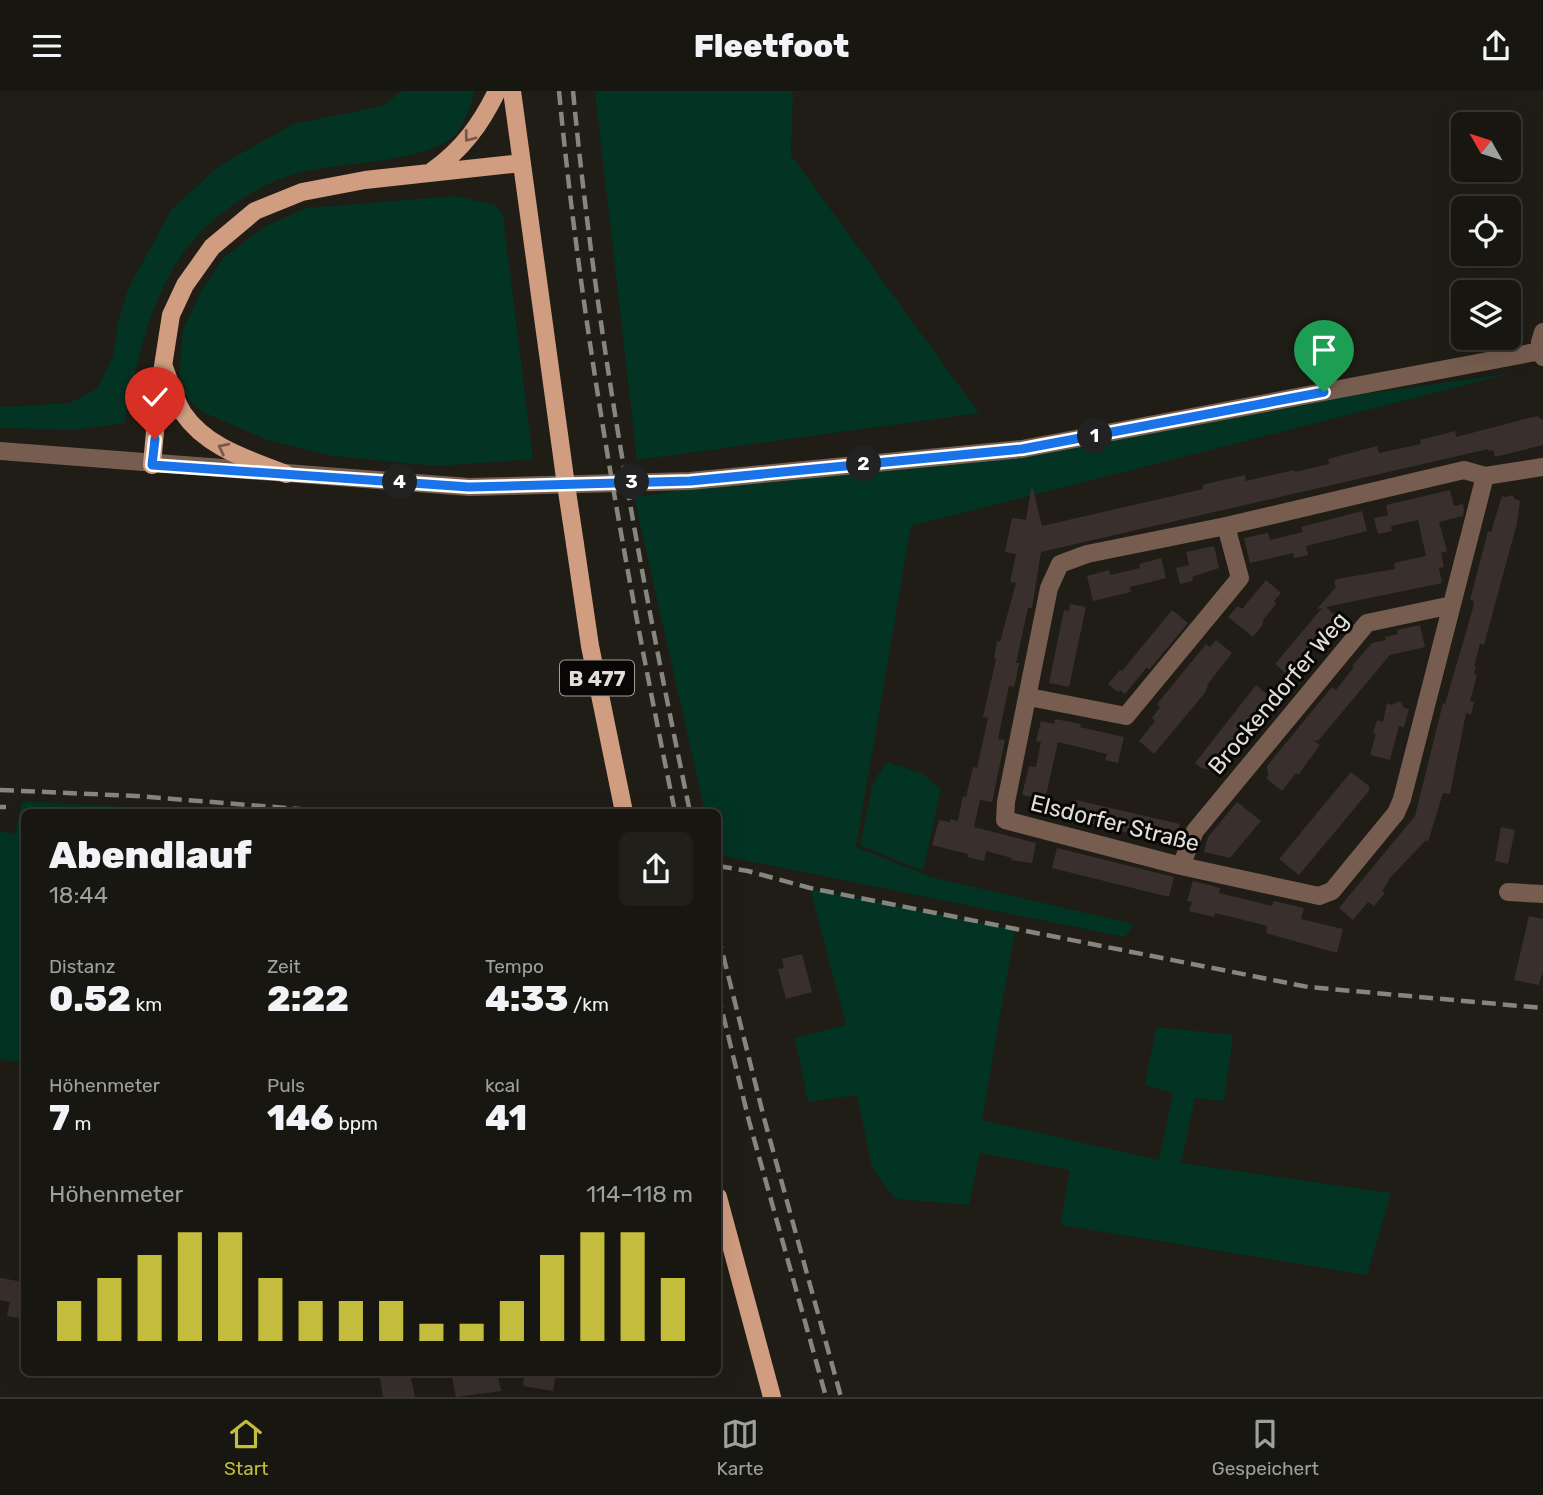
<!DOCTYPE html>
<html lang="de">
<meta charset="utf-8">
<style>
body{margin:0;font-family:Rubik,sans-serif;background:#201f19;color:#f1f3f6;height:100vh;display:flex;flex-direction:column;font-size:26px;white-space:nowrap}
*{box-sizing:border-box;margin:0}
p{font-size:23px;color:#9e9f9f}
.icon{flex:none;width:38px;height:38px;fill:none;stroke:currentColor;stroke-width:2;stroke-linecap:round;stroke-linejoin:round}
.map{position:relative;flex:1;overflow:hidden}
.details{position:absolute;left:21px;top:718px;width:700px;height:567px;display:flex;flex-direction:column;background:#171610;border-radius:10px;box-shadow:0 7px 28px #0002,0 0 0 2px #363530}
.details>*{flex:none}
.needle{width:46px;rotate:309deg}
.tools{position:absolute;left:1451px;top:21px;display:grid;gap:14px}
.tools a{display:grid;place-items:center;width:70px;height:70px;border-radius:10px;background:#171610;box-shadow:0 7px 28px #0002,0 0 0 2px #363530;font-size:35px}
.pin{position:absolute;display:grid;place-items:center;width:60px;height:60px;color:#fff;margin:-72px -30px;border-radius:50% 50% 50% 0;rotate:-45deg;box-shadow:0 0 7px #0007}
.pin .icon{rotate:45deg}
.km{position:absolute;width:35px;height:35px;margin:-18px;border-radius:50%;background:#222;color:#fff;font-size:19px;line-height:35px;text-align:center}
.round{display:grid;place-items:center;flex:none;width:74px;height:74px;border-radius:10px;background:#201f19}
.overview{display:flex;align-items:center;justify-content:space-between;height:119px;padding:0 28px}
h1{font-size:38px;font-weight:800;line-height:52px}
.metrics{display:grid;grid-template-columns:repeat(3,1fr);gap:10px;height:119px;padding:7px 28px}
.metrics div{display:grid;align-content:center}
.metrics b{font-size:35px;font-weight:800}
.metrics small{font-size:19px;font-weight:400}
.metrics p{font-size:19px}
.chart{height:196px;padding:14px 28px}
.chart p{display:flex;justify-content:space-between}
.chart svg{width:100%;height:126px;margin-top:7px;stroke:#c4bc3d;stroke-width:6}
header{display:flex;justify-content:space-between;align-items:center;height:91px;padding:0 28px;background:#171610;font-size:32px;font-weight:800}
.tab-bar{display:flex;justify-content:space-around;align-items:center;height:98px;border-top:2px solid #363530;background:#171610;font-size:19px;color:#9e9f9f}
.tab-bar a{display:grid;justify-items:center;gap:4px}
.tab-bar .selected{color:#c4bc3d}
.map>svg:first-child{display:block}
.green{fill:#033323}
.building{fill:#39302e}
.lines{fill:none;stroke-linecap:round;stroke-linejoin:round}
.minor{stroke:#765d4f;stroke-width:18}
.major{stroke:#d19d80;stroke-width:18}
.rail{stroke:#86857e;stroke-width:4.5;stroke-dasharray:14 7;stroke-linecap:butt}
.major-bridge{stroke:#d19d80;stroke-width:18}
.oneway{stroke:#775a49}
.route-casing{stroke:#fff;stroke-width:14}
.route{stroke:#1a73e8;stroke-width:9}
.labels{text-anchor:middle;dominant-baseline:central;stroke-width:6;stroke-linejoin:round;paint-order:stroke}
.shield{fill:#080705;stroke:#9f9e9a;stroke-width:2}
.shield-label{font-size:21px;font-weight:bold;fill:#e0dfda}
.street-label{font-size:23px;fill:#e0dfda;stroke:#080705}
</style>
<header><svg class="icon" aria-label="menu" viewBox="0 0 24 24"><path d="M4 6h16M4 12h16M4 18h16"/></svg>Fleetfoot<svg class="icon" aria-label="share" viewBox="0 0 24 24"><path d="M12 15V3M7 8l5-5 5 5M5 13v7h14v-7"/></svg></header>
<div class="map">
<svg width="1543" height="1306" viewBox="0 0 1543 1306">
<rect width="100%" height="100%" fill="#1f1d15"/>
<path class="green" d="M402 0H474C473 10 463 36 456 43 425 74 340 70 298 82 265 91 232 112 207 135 153 185 139 263 124 332L75 339 0 337V316L70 312 98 297 113 265 118 231 128 198 171 119 219 75 293 33 382 15Z
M595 0H793L791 64 979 322 637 369Z
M456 105 495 114 503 123 533 368 436 375 332 365 267 349 203 321 183 303 179 279 183 239 200 202 224 166 266 135 306 117Z
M1513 282 911 435 856 756 931 786 1134 833 1125 846 718 764V721H705L634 406Z
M887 671 922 682 941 698 923 780 860 754 873 691Z
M22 710 214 721H24V972L0 968V741L15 742Z
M810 797 1015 839 982 1029 1159 1069 1173 1002 1145 994 1156 936 1233 944 1224 1010 1195 1007 1181 1072 1391 1102 1367 1184 1060 1134 1070 1079 980 1062 969 1114 895 1108 872 1077 857 1004 808 1011 795 947 846 934Z"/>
<path class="building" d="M1537 325 1543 329V354L1495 366 1493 359 1488 360V358L1041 461 1032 517H1028L1016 572H1019L1016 588 1014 596 1009 595 998 648 1005 649 992 711 980 709 974 736 1036 752 1032 772 1011 769 1012 767 986 760 984 770 967 766 968 763 932 754 939 729 950 731 951 728 958 730 963 705 966 706 973 676 977 677 988 627 983 626 996 568 994 567 997 550 1000 551 1016 492 1010 491 1016 463 1005 461 1012 427 1026 429 1032 394 1042 435 1203 398 1202 394 1245 384 1246 390 1294 379 1295 381 1329 373 1328 368 1377 355 1379 362 1421 353 1420 349 1455 340 1456 346Z
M1450 399 1454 415 1463 413 1464 419 1463 425 1439 431 1447 460 1441 462 1444 476 1439 477 1442 492 1326 516 1340 529 1326 545 1322 541 1303 564 1306 566 1290 586 1275 573 1322 517 1317 518 1336 496 1334 491 1337 488 1395 478 1394 472 1426 465 1418 429 1391 435 1392 440 1378 443 1374 427 1388 424 1386 414Z
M1512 404 1515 408 1520 410 1517 432 1484 554 1480 553 1474 575 1476 576 1474 583 1477 584 1470 610 1474 611 1471 624 1466 622 1450 703 1443 702 1428 751 1426 749 1390 787 1382 800 1385 802 1374 815 1368 811 1353 829 1339 817 1415 725 1443 612 1445 613 1473 517 1474 510 1470 509 1488 440 1491 441 1502 405 1507 406Z
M1362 420 1367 440 1306 455 1308 464 1294 467 1293 462 1250 472 1244 447 1268 442 1270 449 1303 441 1301 436Z
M1214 455 1219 477 1192 486 1193 490 1180 493 1176 477 1189 474 1186 461Z
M1161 467 1166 487 1130 496 1131 501 1093 510 1087 485 1109 479 1110 484 1140 477 1139 473Z
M1266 489 1281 502 1274 510 1276 513 1264 528 1262 535 1253 546 1228 526 1238 515 1242 518Z
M1070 513 1086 516 1069 596 1049 592 1064 519 1069 520Z
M1172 519 1188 532 1149 579 1147 576 1125 603 1120 599 1118 601 1108 593 1120 579 1122 580Z
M1420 534 1425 556 1390 564 1318 650 1313 649 1320 654 1298 684 1296 682 1282 700 1266 687 1268 685 1267 675 1332 596 1336 599 1354 576 1352 575 1372 552 1386 549 1385 546 1398 543 1397 539Z
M1216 549 1232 562 1207 594 1208 595 1205 602 1154 663 1139 650 1155 630 1152 627 1160 616 1157 613 1206 553 1210 556Z
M1256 594 1274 609 1229 664 1225 661 1210 679 1201 677 1195 672Z
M1400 610 1404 617 1409 618 1404 636 1399 635 1390 669 1370 664 1376 643 1373 642 1377 629 1383 631 1387 612 1392 614Z
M1055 628 1081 633 1080 636 1124 646 1118 672 1105 669 1107 663 1058 651 1045 709 1022 704 1029 675 1036 676 1041 651 1036 650 1041 630 1054 633Z
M1351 681 1369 695V700L1299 784 1279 768Z
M1076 709 1180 733 1174 753 1072 728Z
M1237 711 1261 730 1230 767 1204 761 1208 746Z
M1501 736 1515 739 1508 773 1495 770Z
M1057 757 1174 786 1169 806 1052 777Z
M1193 790 1220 797 1219 802 1272 815 1274 810 1304 817 1301 828 1343 838 1337 862 1266 842 1267 835 1256 832 1215 822 1214 826 1189 820 1192 811 1187 810Z
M1529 825 1543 828V880L1539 894 1514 889Z
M802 863 812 901 786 908 778 878 784 877 782 868Z
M0 1187 24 1191V1228L7 1225 10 1211 0 1209Z
M379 1281H410L415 1306H383Z
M451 1281H497L501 1300 456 1306Z
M525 1281H556L553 1300 523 1295Z"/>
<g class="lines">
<path class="minor" d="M1543 241 1540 251 1543 266
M0 360 469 396 690 390 1022 358 1541 260
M1485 385 1402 708 1396 722 1332 800 1319 805 1181 775 1005 729 1006 711 1049 497 1060 473 1087 463 1226 435 1464 379 1485 385 1543 376
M1029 606 1126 625 1240 487 1226 435
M1181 775 1195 740 1367 532 1452 514
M1508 801 1543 803"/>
<path class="major" d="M512 0 565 387
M432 80C462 59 481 33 497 0
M164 276C170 291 174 308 183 322 207 357 248 368 286 383
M152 374 158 307 171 224 185 194 212 156 255 120 302 101 365 89 522 72
M575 453 590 555 624 721
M718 1106 772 1306"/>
<path class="rail" d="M559 0C582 242 626 483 675 721
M573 0C596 242 640 483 690 721
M0 699 136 705 337 721
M0 716H6
M718 775 748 780 810 797 1308 896 1543 917
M718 844 764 1027 841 1306
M718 903 749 1030 826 1306"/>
<path class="major-bridge" d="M565 387 575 453"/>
</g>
<defs><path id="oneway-chevron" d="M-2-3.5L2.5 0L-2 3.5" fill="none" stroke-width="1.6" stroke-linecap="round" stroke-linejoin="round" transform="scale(1.75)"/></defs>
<g class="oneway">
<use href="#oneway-chevron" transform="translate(469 46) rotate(127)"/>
<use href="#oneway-chevron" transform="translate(223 357) rotate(-153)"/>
</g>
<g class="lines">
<g class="route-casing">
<path id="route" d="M155 348 152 374 469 396 690 390 1022 358 1324 301"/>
</g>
<use href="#route" class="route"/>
</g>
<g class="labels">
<rect class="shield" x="560" y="569.5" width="74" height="35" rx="5"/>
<g class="shield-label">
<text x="597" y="587">B 477</text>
</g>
<g class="street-label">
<text transform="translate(1278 602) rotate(-50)">Brockendorfer Weg</text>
<text transform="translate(1115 732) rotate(14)">Elsdorfer Straße</text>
</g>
</g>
</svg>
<div class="tools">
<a><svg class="needle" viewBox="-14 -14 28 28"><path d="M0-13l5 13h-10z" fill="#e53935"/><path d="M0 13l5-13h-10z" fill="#9e9f9f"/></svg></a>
<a><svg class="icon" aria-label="locate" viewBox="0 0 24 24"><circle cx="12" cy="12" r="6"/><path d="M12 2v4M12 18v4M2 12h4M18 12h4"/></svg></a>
<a><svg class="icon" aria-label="layers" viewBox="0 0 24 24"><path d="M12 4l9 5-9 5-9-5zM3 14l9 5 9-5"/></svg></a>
</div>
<div class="pin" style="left:1324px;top:301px;background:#1e9e55"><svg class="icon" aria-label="arrive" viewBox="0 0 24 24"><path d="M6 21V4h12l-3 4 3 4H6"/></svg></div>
<div class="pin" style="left:155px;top:348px;background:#d93025"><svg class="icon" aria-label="check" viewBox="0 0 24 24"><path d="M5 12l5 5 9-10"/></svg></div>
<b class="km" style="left:1095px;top:345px">1</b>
<b class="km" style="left:864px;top:373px">2</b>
<b class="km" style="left:632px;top:391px">3</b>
<b class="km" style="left:400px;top:391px">4</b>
<section class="details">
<div class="overview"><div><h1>Abendlauf</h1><p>18:44</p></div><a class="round"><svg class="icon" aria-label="share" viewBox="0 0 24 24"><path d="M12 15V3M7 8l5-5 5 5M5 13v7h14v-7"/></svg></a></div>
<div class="metrics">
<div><p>Distanz</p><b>0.52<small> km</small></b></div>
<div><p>Zeit</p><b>2:22</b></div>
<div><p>Tempo</p><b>4:33<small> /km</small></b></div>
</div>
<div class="metrics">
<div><p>Höhenmeter</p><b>7<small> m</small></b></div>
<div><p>Puls</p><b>146<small> bpm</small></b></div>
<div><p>kcal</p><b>41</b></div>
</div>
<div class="chart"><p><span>Höhenmeter</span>114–118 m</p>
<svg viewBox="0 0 160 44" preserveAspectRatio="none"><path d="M5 44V30M15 44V22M25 44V14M35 44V6M45 44V6M55 44V22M65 44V30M75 44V30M85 44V30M95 44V38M105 44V38M115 44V30M125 44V14M135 44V6M145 44V6M155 44V22"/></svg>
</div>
</section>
</div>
<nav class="tab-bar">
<a class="selected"><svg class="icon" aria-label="home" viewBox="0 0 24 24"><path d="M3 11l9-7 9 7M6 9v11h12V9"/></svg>Start</a>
<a><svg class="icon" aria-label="map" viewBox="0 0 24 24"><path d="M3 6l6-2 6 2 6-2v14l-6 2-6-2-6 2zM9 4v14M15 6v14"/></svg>Karte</a>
<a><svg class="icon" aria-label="saved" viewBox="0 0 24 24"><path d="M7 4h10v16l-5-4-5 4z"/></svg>Gespeichert</a>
</nav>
